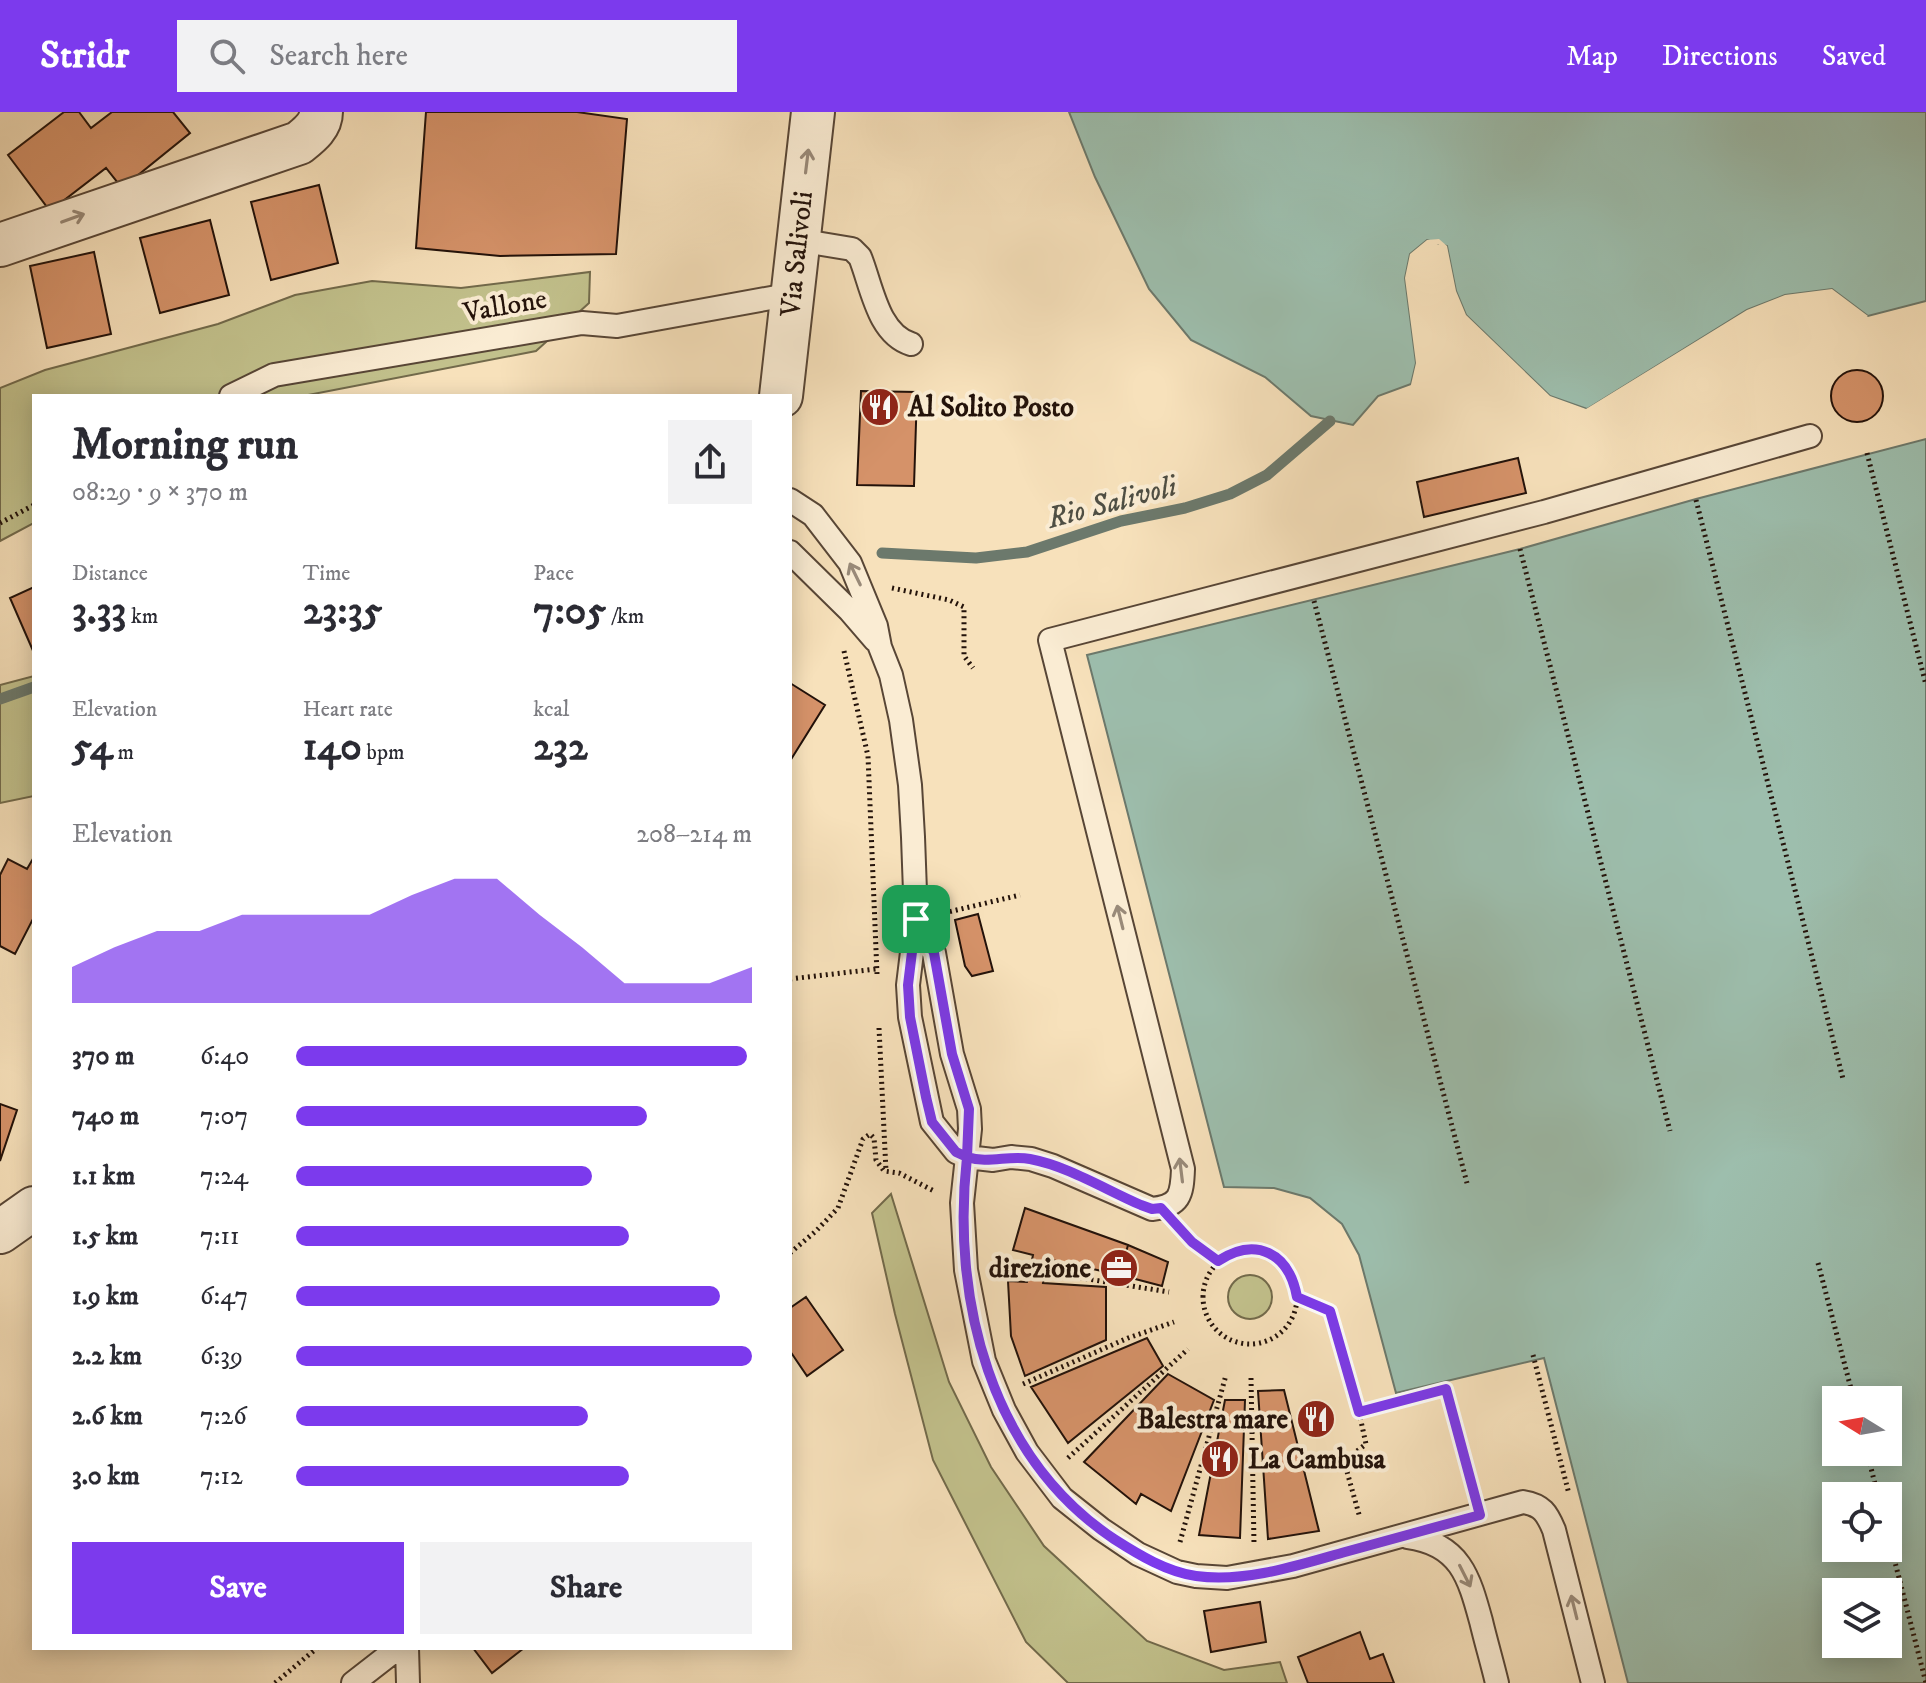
<!DOCTYPE html>
<meta charset="utf-8">
<style>
body{margin:0;font-family:"IM FELL DW Pica",serif;background:#f2f2f3;color:#2b2b33;height:100vh;display:flex;flex-direction:column;font-size:30px;white-space:nowrap}
*{box-sizing:border-box;margin:0}
p{font-size:26px;color:#7c7c81}
.icon{flex:none;width:44px;height:44px;fill:none;stroke:currentColor;stroke-width:2;stroke-linecap:round;stroke-linejoin:round}
.map{position:relative;flex:1;overflow:hidden}
.drawer{position:absolute;left:32px;top:282px;width:760px;height:1256px;display:flex;flex-direction:column;background:#fff;border-radius:0px;box-shadow:0 4px 20px #0003}
.drawer>*{flex:none}
.needle{width:52px;rotate:281deg}
.controls{position:absolute;left:1822px;top:1274px;display:grid;gap:16px}
.controls a{display:grid;place-items:center;width:80px;height:80px;border-radius:0px;background:#fff;box-shadow:0 4px 20px #0003;font-size:40px}
.pin{position:absolute;display:grid;place-items:center;width:68px;height:68px;color:#fff;margin:-34px;border-radius:16px;box-shadow:0 4px 12px #0006}
.round{display:grid;place-items:center;flex:none;width:84px;height:84px;border-radius:0px;background:#f2f2f3}
.summary{display:flex;align-items:center;justify-content:space-between;height:136px;padding:0 40px}
h1{font-size:44px;font-weight:800;line-height:60px}
.metrics{display:grid;grid-template-columns:repeat(3,1fr);gap:12px;height:136px;padding:8px 40px}
.metrics div{display:grid;align-content:center}
.metrics b{font-size:40px;font-weight:800}
.metrics small{font-size:22px;font-weight:400}
.metrics p{font-size:22px}
.chart{height:224px;padding:16px 40px}
.chart p{display:flex;justify-content:space-between}
.chart svg{width:100%;height:144px;margin-top:8px;fill:#7c3aed;opacity:.7}
.primary-button{display:flex;gap:16px;margin-top:auto;padding:16px 40px}
.primary-button a{flex:1;height:92px;border-radius:0px;background:#7c3aed;color:#fff;font-size:32px;font-weight:800;line-height:92px;text-align:center}
.primary-button a+a{background:#f2f2f3;color:#2b2b33}
ul{padding:0 40px;list-style:none;font-size:26px}
li{display:grid;grid-template-columns:128px 96px 1fr;align-items:center;height:60px}
li i{height:20px;border-radius:10px;background:#7c3aed}
header{display:flex;align-items:center;gap:48px;box-sizing:border-box;height:112px;padding:0 40px;background:#7c3aed;color:#fff}
header strong{font-size:38px}
nav{display:flex;gap:44px;margin-inline-start:auto;font-size:28px}
.search{width:560px;height:72px;background:#f2f2f3;display:flex;align-items:center;gap:20px;box-sizing:border-box;padding:0 28px;border-radius:0px;color:#7c7c81;font-size:30px}
.map>svg:first-child{display:block}
.green{fill:#c2c18c;stroke:#726a4b;stroke-width:2}
.water{fill:#9dbead;stroke:#6c796c;stroke-width:2;fill-rule:evenodd}
.pier{fill:#f7e1bb}
.lines{fill:none;stroke-linecap:round;stroke-linejoin:round}
.stream{stroke:#6c796c;stroke-width:11}
.building{fill:#d59269;stroke:#23120a;stroke-width:2}
.lane-casing{stroke:#584636;stroke-width:26}
.street-casing{stroke:#584636;stroke-width:46}
.path{stroke:#23120a;stroke-width:5;stroke-dasharray:2 4;stroke-linecap:butt}
.lane{stroke:#faecd3;stroke-width:22}
.street{stroke:#faecd3;stroke-width:42}
.oneway{stroke:#998a79}
.route-casing{stroke:#fff;stroke-width:16}
.route{stroke:#7c3aed;stroke-width:10}
.labels{text-anchor:middle;dominant-baseline:central;stroke-width:8;stroke-linejoin:round;paint-order:stroke}
.street-label{font-size:28px;fill:#23120a;stroke:#faecd3}
.poi-label{font-size:28px;font-weight:bold;fill:#23120a;stroke:#faecd3;text-anchor:start}
.water-label{font-size:30px;font-style:italic;fill:#4e4e43;stroke:#faecd3}
</style>
<header>
<strong>Stridr</strong>
<div class="search"><svg class="icon" aria-label="search" viewBox="0 0 24 24"><circle cx="10" cy="10" r="6"/><path d="M15 15l6 6"/></svg>Search here</div>
<nav><a>Map</a><a>Directions</a><a>Saved</a></nav>
</header>
<div class="map">
<svg width="1926" height="1571" viewBox="0 0 1926 1571">
<rect width="100%" height="100%" fill="#f7e1bb"/>
<filter id="stains"><feTurbulence type="fractalNoise" baseFrequency=".0025" numOctaves="4"/><feColorMatrix values="0 0 0 0 .2 0 0 0 0 .09 0 0 0 0 .02 0 0 0 .5 -.17"/></filter>
<radialGradient id="worn" r=".72"><stop offset=".6" stop-color="#630" stop-opacity="0"/><stop offset="1" stop-color="#630" stop-opacity=".3"/></radialGradient>
<path class="green" d="M590 160 589 191 536 239 303 284H34V411L0 429V276L45 258 218 212 295 183 372 169 461 176Z
M34 564V684L0 691V573Z
M891 1082 949 1270 991 1355 1044 1434 1147 1529 1224 1558 1280 1550 1287 1571H1068L1026 1530 933 1348 895 1202 872 1101Z
M1228 1185a22 22 0 1 1 44 0a22 22 0 1 1-44 0Z"/>
<path class="water" d="M1069 0H1926V189L1868 204 1832 177 1785 183 1747 198 1587 297 1550 284 1466 203 1456 179 1447 134 1427 128 1410 142 1405 166 1416 251 1411 272 1378 284 1353 313 1311 304 1265 265 1191 228 1149 177 1095 65Z
M1926 327V1571H1628L1544 1246 1396 1281 1359 1143 1342 1112 1310 1086 1274 1076 1224 1075 1087 543 1520 437 1696 387ZM1836 1288H1888V1340H1836ZM1836 1384H1888V1436H1836ZM1836 1480H1888V1532H1836Z"/>
<path class="pier" d="M1439 127 1447 134 1456 179 1466 203 1550 284 1586 297 1747 198 1785 183 1832 177 1868 204 1864 206 1831 181 1787 187 1749 201 1586 301 1547 287 1463 206 1452 180 1443 136 1438 132H1428L1414 144 1410 166 1420 252 1415 273 1410 277 1416 251 1405 166 1410 142 1427 128Z"/>
<g class="lines">
<path class="stream" d="M882 441 976 446 1027 440 1121 409 1185 396 1230 382 1267 363 1330 309
M0 587 34 575"/>
</g>
<path class="building" d="M64 0H79L91 16 112 0H173L190 21 122 76 106 56 50 99 8 43Z
M426 0H577L627 7 616 142 500 144 416 136Z
M319 73 338 151 271 168 251 90Z
M210 108 229 183 160 201 140 126Z
M94 140 111 222 47 236 30 154Z
M1831 284a26 26 0 1 1 52 0a26 26 0 1 1-52 0Z
M861 279 917 280 914 374 857 373Z
M1518 346 1526 381 1424 405 1417 370Z
M34 475V541L10 486Z
M790 571 825 593 790 649Z
M34 745V805L15 842 0 834V763L8 747 27 757Z
M978 802 993 859 972 864 965 854 955 808Z
M0 992 17 998 0 1049Z
M1025 1096 1128 1133 1120 1163 1047 1147 1043 1171 1106 1175V1228L1025 1264 1011 1224 1008 1169 1027 1170 1030 1158 1033 1143 1013 1138Z
M1128 1133 1168 1150 1162 1174 1120 1163Z
M806 1185 843 1238 807 1264 790 1239V1196Z
M1147 1226 1163 1254 1068 1331 1031 1275Z
M1168 1262 1214 1288 1171 1399 1141 1382 1136 1392 1084 1350Z
M1284 1278 1319 1419 1268 1427 1258 1279Z
M1225 1288H1245L1240 1426 1199 1423Z
M1260 1490 1266 1530 1211 1540 1204 1499Z
M1360 1520 1370 1547 1383 1542 1394 1571H1308L1298 1545Z
M473 1536H524L492 1561Z"/>
<g class="lines">
<g class="lane-casing">
<path id="lane" d="M798 128 852 137 860 145C872 175 878 222 911 232
M231 284 274 263 582 211 617 214 793 182
M790 388 813 403 850 451 876 514 880 535 891 563 901 608 910 673 913 725 916 807 908 873 910 905 932 1010 956 1040 967 1045 993 1048 1011 1045 1031 1047 1053 1054 1152 1097C1180 1094 1182 1083 1183 1057L1050 528 1544 400 1810 324
M790 440 850 499 875 528
M916 807 934 841 952 942 969 997 970 1017 962 1091 966 1158 984 1249 1004 1298 1027 1340 1062 1386 1101 1417 1138 1442 1177 1460 1196 1464 1227 1466 1293 1454 1523 1390C1542 1393 1547 1401 1554 1418L1593 1571
M1408 1425C1460 1432 1469 1465 1481 1509 1486 1530 1492 1550 1497 1571
M407 1536 408 1571
M353 1571 398 1536"/>
</g>
<g class="street-casing">
<path id="street" d="M0 133 299 31C309 23 321 14 321 0
M781 284 813 0
M0 1120 34 1096"/>
</g>
<path class="path" d="M1867 341 1926 573
M1696 388 1843 967
M0 411 34 393
M1520 437 1670 1019
M892 476 949 488 964 495V544L973 556
M1314 489 1468 1075
M844 539 868 644 877 862
M944 801 1020 783
M790 867 876 857
M879 916 886 1059
M1182 1119 1192 1130 1218 1149
M1203 1185a47 47 0 1 1 94 0a47 47 0 1 1-94 0Z
M790 1141 816 1119 838 1096 863 1027 870 1022 874 1026 876 1048 884 1059 899 1061 934 1079
M1818 1151 1854 1288
M995 1156 1030 1158
M1044 1160 1169 1180
M1297 1185 1330 1199 1359 1300 1446 1277 1472 1375
M1533 1243 1569 1382
M1251 1266 1254 1432
M1023 1272 1128 1226 1174 1210
M1359 1300 1366 1332 1344 1349 1360 1406
M1867 1340 1878 1384
M1068 1346 1188 1237
M1888 1423 1926 1571
M1180 1430 1226 1263
M275 1571 317 1536"/>
<use href="#lane" class="lane"/>
<use href="#street" class="street"/>
</g>
<defs><path id="oneway-shaft" d="M-6 0H5M1.5-3L5.5 0L1.5 3" fill="none" stroke-width="1.6" stroke-linecap="round" stroke-linejoin="round" transform="scale(2)"/></defs>
<g class="oneway">
<use href="#oneway-shaft" transform="translate(807 49) rotate(-83)"/>
<use href="#oneway-shaft" transform="translate(73 106) rotate(-20)"/>
<use href="#oneway-shaft" transform="translate(855 462) rotate(-116)"/>
<use href="#oneway-shaft" transform="translate(1120 805) rotate(-104)"/>
<use href="#oneway-shaft" transform="translate(1181 1058) rotate(-97)"/>
<use href="#oneway-shaft" transform="translate(1465 1464) rotate(63)"/>
<use href="#oneway-shaft" transform="translate(1574 1495) rotate(-104)"/>
</g>
<g class="lines">
<g class="route-casing">
<path id="route" d="M916 807 908 873 910 905 926 985 932 1010 956 1040 967 1045C951 1187 990 1344 1114 1427 1139 1443 1167 1460 1196 1464 1245 1471 1299 1453 1345 1440 1390 1428 1435 1415 1480 1403L1446 1277 1359 1300 1330 1199 1297 1185C1289 1141 1256 1124 1218 1149L1192 1130 1161 1096 1152 1097 1141 1093C1106 1078 1068 1054 1030 1047 1009 1043 988 1052 967 1045L969 997 952 942 934 841 916 807"/>
</g>
<use href="#route" class="route"/>
</g>
<defs>
<g id="restaurant-disc" transform="scale(2)"><circle r="9.5" fill="#8f2418" stroke="#faecd3"/><path d="M-5-6h1v4h1v-4h1v4h1v-4h1v5L-1.5 .5V6h-2V.5L-5-1ZM5-6V6H3V1.5H1.5Q1.5-4 5-6Z" fill="#fff"/></g>
<g id="office-disc" transform="scale(2)"><circle r="9.5" fill="#8f2418" stroke="#faecd3"/><path d="M-6-3h4V-5.5h4V-3h4V5H-6ZM-1-4.5V-3h2v-1.5ZM-6 0V1H6V0Z" fill="#fff"/></g>
</defs>
<g fill-rule="evenodd">
<use href="#restaurant-disc" x="880" y="295"/>
<use href="#office-disc" x="1119" y="1156"/>
<use href="#restaurant-disc" x="1316" y="1307"/>
<use href="#restaurant-disc" x="1220" y="1347"/>
</g>
<g class="labels">
<g class="street-label">
<text transform="translate(797 142) rotate(-84)">Via Salivoli</text>
<text transform="translate(505 194) rotate(-10)">Vallone</text>
</g>
<g class="poi-label">
<text x="908" y="295">Al Solito Posto</text>
<text x="1091" y="1156" text-anchor="end">direzione</text>
<text x="1288" y="1307" text-anchor="end">Balestra mare</text>
<text x="1248" y="1347">La Cambusa</text>
</g>
<g class="water-label">
<text transform="translate(1112 391) rotate(-15)">Rio Salivoli</text>
</g>
</g>
<rect width="100%" height="100%" filter="url(#stains)"/>
<rect width="100%" height="100%" fill="url(#worn)"/>
</svg>
<div class="controls">
<a><svg class="needle" viewBox="-14 -14 28 28"><path d="M0-13l5 13h-10z" fill="#e53935"/><path d="M0 13l5-13h-10z" fill="#7c7c81"/></svg></a>
<a><svg class="icon" aria-label="locate" viewBox="0 0 24 24"><circle cx="12" cy="12" r="6"/><path d="M12 2v4M12 18v4M2 12h4M18 12h4"/></svg></a>
<a><svg class="icon" aria-label="layers" viewBox="0 0 24 24"><path d="M12 4l9 5-9 5-9-5zM3 14l9 5 9-5"/></svg></a>
</div>
<div class="pin" style="left:916px;top:807px;background:#1e9e55"><svg class="icon" aria-label="arrive" viewBox="0 0 24 24"><path d="M6 21V4h12l-3 4 3 4H6"/></svg></div>
<section class="drawer">
<div class="summary"><div><h1>Morning run</h1><p>08:29 · 9 × 370 m</p></div><a class="round"><svg class="icon" aria-label="share" viewBox="0 0 24 24"><path d="M12 15V3M7 8l5-5 5 5M5 13v7h14v-7"/></svg></a></div>
<div class="metrics">
<div><p>Distance</p><b>3.33<small> km</small></b></div>
<div><p>Time</p><b>23:35</b></div>
<div><p>Pace</p><b>7:05<small> /km</small></b></div>
</div>
<div class="metrics">
<div><p>Elevation</p><b>54<small> m</small></b></div>
<div><p>Heart rate</p><b>140<small> bpm</small></b></div>
<div><p>kcal</p><b>232</b></div>
</div>
<div class="chart"><p><span>Elevation</span>208–214 m</p>
<svg viewBox="0 0 160 44" preserveAspectRatio="none"><path d="M0 44V33L10 27L20 22L30 22L40 17L50 17L60 17L70 17L80 11L90 6L100 6L110 17L120 27L130 38L140 38L150 38L160 33V44z"/></svg>
</div>
<ul>
<li><b>370 m</b>6:40<i style="width:99%"></i></li>
<li><b>740 m</b>7:07<i style="width:77%"></i></li>
<li><b>1.1 km</b>7:24<i style="width:65%"></i></li>
<li><b>1.5 km</b>7:11<i style="width:73%"></i></li>
<li><b>1.9 km</b>6:47<i style="width:93%"></i></li>
<li><b>2.2 km</b>6:39<i style="width:100%"></i></li>
<li><b>2.6 km</b>7:26<i style="width:64%"></i></li>
<li><b>3.0 km</b>7:12<i style="width:73%"></i></li>
</ul>
<div class="primary-button"><a>Save</a><a>Share</a></div>
</section>
</div>
